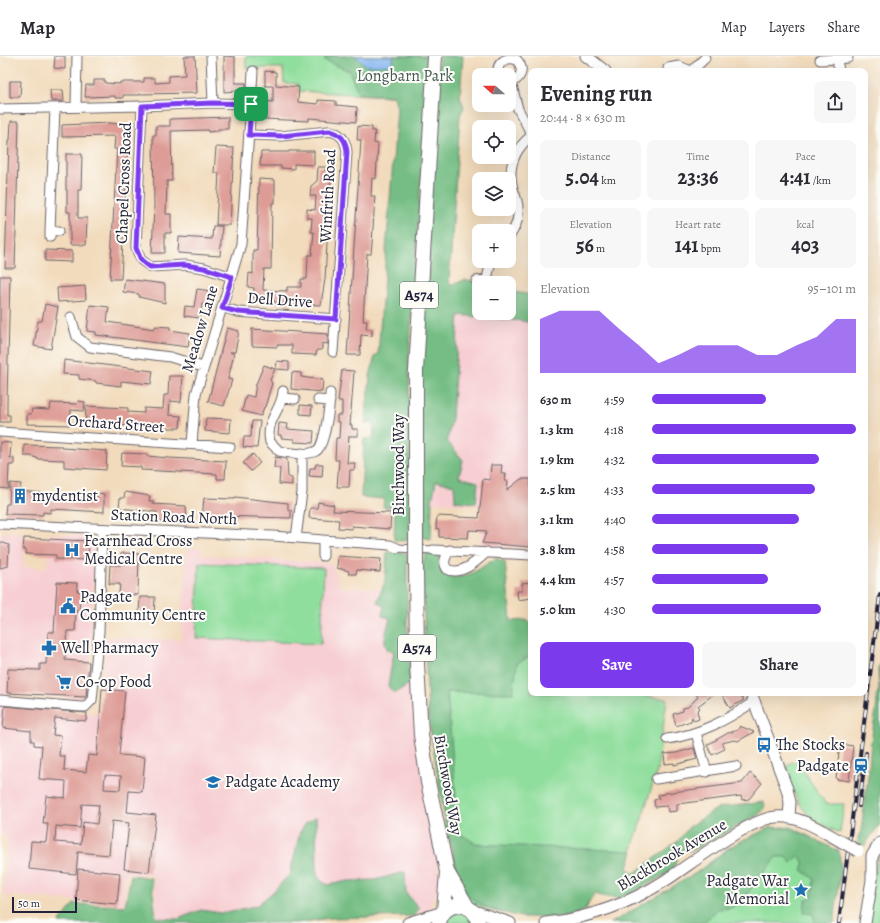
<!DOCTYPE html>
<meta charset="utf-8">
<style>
body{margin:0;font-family:Alegreya,serif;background:#f7f7f7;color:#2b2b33;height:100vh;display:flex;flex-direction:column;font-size:15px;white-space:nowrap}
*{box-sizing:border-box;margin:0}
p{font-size:13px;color:#7c7c81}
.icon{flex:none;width:22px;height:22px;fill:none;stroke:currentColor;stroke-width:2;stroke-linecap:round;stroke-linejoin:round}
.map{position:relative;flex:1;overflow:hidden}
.side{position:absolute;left:528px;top:12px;width:340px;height:628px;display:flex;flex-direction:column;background:#fff;border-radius:8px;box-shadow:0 4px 16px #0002}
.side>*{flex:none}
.needle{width:26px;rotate:291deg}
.buttons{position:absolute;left:472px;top:12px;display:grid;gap:8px}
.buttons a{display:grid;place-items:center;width:44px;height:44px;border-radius:8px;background:#fff;box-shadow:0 4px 16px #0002;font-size:20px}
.scale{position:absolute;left:12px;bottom:10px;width:65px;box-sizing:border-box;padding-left:4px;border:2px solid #22223b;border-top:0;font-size:11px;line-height:14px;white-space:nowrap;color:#22223b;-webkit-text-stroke:3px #fdfcf7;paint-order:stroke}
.pin{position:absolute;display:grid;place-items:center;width:34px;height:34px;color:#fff;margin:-17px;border-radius:8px;box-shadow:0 2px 6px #0006}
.round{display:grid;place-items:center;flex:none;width:42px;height:42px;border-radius:8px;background:#f7f7f7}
.summary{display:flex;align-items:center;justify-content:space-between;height:68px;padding:0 12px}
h1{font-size:22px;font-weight:700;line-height:30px}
.stats{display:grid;grid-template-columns:repeat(3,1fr);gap:6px;height:68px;padding:4px 12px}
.stats div{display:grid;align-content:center;border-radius:8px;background:#f7f7f7;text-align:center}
.stats b{font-size:20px;font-weight:700}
.stats small{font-size:11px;font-weight:400}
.stats p{font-size:11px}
.chart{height:112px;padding:8px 12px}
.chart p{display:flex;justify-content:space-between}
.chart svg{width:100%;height:72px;margin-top:4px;fill:#7c3aed;opacity:.7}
.cta{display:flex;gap:8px;margin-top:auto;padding:8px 12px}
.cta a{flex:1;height:46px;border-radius:8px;background:#7c3aed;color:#fff;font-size:16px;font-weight:700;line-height:46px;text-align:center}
.cta a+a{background:#f7f7f7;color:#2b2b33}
ul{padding:0 12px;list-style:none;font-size:13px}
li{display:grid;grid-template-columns:64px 48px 1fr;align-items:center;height:30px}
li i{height:10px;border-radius:5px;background:#7c3aed}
header{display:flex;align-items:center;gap:24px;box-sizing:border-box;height:56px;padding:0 20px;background:#fff;border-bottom:1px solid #e1e1e2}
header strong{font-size:19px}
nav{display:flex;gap:22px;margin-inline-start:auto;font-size:14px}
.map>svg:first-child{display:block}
.built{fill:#f7cfd3}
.green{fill:#90de9d;stroke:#59806c}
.forest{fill:#74bd84;stroke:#4b7060}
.water{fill:#83b5f0;stroke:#526c96}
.building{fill:#de9c96;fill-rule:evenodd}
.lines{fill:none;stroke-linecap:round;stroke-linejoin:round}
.pedestrian-casing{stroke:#6b6368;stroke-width:9}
.minor-casing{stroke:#6b6368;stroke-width:11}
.tertiary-casing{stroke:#6b6368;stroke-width:13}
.primary-casing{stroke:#6b6368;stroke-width:16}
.pedestrian{stroke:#fff;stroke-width:7}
.minor{stroke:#fff;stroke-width:9}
.tertiary{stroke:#fff;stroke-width:11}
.primary{stroke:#fff;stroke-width:14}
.rail-casing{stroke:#22223b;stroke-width:4}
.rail{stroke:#fdfcf7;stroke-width:2.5;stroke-dasharray:8;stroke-linecap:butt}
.tertiary-bridge-casing{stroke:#6b6368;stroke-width:13;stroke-linecap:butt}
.primary-bridge-casing{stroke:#6b6368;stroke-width:16;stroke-linecap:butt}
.tertiary-bridge{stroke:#fff;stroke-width:11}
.primary-bridge{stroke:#fff;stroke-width:14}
.route-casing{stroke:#fff;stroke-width:8}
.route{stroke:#7c3aed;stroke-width:5}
.labels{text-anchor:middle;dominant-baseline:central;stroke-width:4;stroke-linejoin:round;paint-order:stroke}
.shield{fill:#fdfcf7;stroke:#646373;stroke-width:1}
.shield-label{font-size:15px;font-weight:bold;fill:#22223b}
.park-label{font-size:16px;fill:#435a58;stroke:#fdfcf7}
.street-label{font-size:16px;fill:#22223b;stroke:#fdfcf7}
.poi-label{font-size:16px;fill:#22223b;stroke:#fdfcf7;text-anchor:start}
</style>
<header>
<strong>Map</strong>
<nav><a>Map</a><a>Layers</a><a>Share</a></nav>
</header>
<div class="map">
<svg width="880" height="867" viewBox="0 0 880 867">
<rect width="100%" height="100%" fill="#fdfcf7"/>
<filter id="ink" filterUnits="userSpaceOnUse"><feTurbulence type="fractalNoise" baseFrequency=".025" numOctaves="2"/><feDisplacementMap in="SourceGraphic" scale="8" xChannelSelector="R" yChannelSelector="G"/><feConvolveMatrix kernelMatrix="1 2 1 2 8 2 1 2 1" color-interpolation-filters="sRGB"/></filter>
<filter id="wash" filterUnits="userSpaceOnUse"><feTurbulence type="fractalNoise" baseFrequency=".012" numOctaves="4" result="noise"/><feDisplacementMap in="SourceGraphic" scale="16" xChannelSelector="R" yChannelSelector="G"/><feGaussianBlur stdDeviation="0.9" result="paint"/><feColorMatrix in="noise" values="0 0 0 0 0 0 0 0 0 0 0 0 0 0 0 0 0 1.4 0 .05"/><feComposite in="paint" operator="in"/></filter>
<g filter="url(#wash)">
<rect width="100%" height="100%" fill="#f2dbbc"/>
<path class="built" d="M455 256 531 264V493L480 490 483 450 430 446Z
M7 476 24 477V511L47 512 49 478 83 480 93 484 95 493 88 643 0 638V478Z
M187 492 202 493V499L332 508 340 531 402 534 417 675 439 806V831L426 857 380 855 269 867H174L157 861 153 819 125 817 124 849 3 839 8 783 0 776V649L99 658 107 581 181 584Z"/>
<path class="green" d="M246 0H428L407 41 298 35V28L284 27 283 12H246Z
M199 507 324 512 321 588 196 582Z
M502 590 531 591V637H627L667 643 657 715 617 839 593 836 586 854C552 857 488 867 463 839 459 833 456 823 454 816L444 632Z
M804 705 823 711 803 715 826 748H844L840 777C813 764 805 762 793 734 789 725 786 720 787 710L792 706Z
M781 771H792L836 795 830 867H632L728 792Z
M880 797V867H867L876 810Z
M459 856 467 859 472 867H445L451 858Z"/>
<path class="forest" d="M327 0H429L409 303 410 482 401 485 394 484 395 451H383L384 443 361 441 364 383H374L373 367H365L370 320 375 300 378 299 397 53 394 40 359 38 349 15 324 4Z
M439 0H463L460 41 464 51 460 59 449 226 451 230 464 224 483 225 479 227V257H509V235L531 239V267L523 265 459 259 452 362 447 385 463 404 459 421 478 426 476 447 455 445 454 429 436 425 432 445 431 483 422 481 418 348Z
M387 496 407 497V570L410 627 398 636H393L388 630 394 596 388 594C381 585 388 572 390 562L382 560 384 550 377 546 385 526Z
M426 497 439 498V508L442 517C463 529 479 512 496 502L505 506 511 565 526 564 531 566V600L517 607 513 637 447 636 459 777 477 788 633 795 628 812 633 818 678 785 689 771 718 752 764 746 765 752 758 759 693 794C673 795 680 805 670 815 666 819 629 839 623 841 614 843 604 841 595 838L582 856 565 861H522L496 855 480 848 467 839 460 826 446 771 428 659 422 510Z
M880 608V768L864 790 858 787V781L861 775 869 713 871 685 877 648 876 640 879 634 878 613Z
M316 761 317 819 321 825 328 829 348 825 375 824 405 816 406 837 419 852 415 860 329 862 297 867H59L74 848 125 850 131 819 151 822 156 862 178 863 201 854 221 857 256 850 272 837 290 818 300 776 306 767Z
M771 771 792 773 839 795 841 812 834 867H815L813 858 804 857 805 845 812 840 814 823 802 814 804 808 799 799 791 807 787 801H777L741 845 731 852 718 853 703 867H611L703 813 735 788Z"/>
<path class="water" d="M355 0H394L392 9 367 10Z"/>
<g id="blocks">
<path class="building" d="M55 0H65V13L54 12Z
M184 0H195L197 37 140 38V39H123V42H115V40L85 41 86 29H94V24H105V27L120 28V26H144V22H155V27L169 26V20L185 19Z
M224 0 235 1V27H246V34L224 36Z
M265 15 276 16V29L299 31 298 46 318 48V44L336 45V49L357 51 356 66 309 62V65L263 63 264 45 273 46V30H265Z
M10 25H21L20 41H10Z
M50 34H63L64 45H51Z
M228 61V73H218V75L208 76V74L171 75 172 125H167L166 158H171V177H165V197H152L154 149 153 79H156V70H170V63Z
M11 65H19L15 212H5L9 84H10Z
M109 67 129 69 121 223H110L117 93H114L115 80 62 81V69Z
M358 70 372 71V75H375L374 87 378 88 376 123 372 122 371 140H375L372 188 371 198H367L363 265H367L366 273H372V280L361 279 360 299H347L360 100 361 84H357Z
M216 91 234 92 230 169H216L219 117H214Z
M289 95H314V109L294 108V113L281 112V110H260L261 96H289Z
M66 98H82L81 134H78V162H87L86 189H70V156H67V134H66Z
M318 111H326L325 115 331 116 325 223 321 249 274 247V244L254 243V232L248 231 249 217 253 218V194H257L259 123 275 124V147H272L271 213H264L263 234 287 235V231H301V223H307L308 199H312L314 176H311L312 162H307V153L315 154 316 140H310L311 130 317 125Z
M213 170H222L220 200 178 197 179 181 212 183Z
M45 194 72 195V206L45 205Z
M0 220H10L7 346V359H10V366H0Z
M125 223 165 228V247L139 241V238L123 236Z
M85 230 86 244 58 246 57 232Z
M197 233 211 235 209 249 202 248 200 262 184 260 185 250 194 251Z
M45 248 58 251 51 293 34 290 38 265H42Z
M90 249 109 251 107 266 155 273V270L170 271V274L190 277 188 291 96 279V276L87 275Z
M227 272 239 275 235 296H230L234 298 228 323 232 324 224 350 208 346Z
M252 273 328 278V288L322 287V294H317L316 299 292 298V289H277V291L252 290Z
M64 304 153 315 151 328 121 325V330L96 327V325L79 323V319L63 318Z
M277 305 289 306V314L276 313Z
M264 309 275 313 270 324 272 327 265 351H264L261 360 242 355 246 339 254 341 256 328Z
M342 314 354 315 350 369H352V373H358V380H349L347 407H355L354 414H350L349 431H337L339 404H335L336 382H339L340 366H337V359H342V345H338Z
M292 316 301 317V321L323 324 322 336 291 333Z
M169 320H183L181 346 170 345 169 359 181 360 180 372H160V371L85 368 86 350 128 352V356L144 357V352L163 353 164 339H168Z
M78 345 85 346 84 355 71 354 70 369 27 368V358H31L32 353 50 354 51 347 77 348Z
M300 349 312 350 311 359 300 358Z
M206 362 231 363 230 377 205 375Z
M252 365H260L257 392 243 391 244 381H251Z
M279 367 288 368 287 373 314 375 313 387 294 386V383L281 382V379H278Z
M0 386 11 387 10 402H14V409H9L8 433 0 432Z
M24 389 62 390V392L107 395 106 414 64 411V404L37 403V402L31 400H24Z
M122 397 147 398V400L169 402 226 405 225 423H217V418L141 414V411L121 410Z
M253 398 260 407 251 415 243 407Z
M275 401 287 403 288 421 292 422V429L279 428 280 412H274Z
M316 408H323L322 421 309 420 310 412H315Z
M491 409H502L501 418H506L505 425H508L507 434 521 423H531V491L482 487 487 475 469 474 468 482 439 481V473L436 472 437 460 479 462 483 423 490 424Z
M10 427 21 428 20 435 42 437V440L97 443V437L104 438V456L51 453V457L43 456V459L5 458 6 448H9Z
M125 436 150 440 149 445H153V448L186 450 187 467 156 466 157 456 119 452 120 442H124Z
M235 441 288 447V454H291V462L217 460V463L202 462 204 442 235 443Z
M318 446 334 449 333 455 391 457 390 473 352 470V473L338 472 339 464 309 462 310 452H317Z
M24 482 89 485 88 504 56 503V499L26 498V494H23Z
M0 486 9 489 8 510 0 512Z
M121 497 139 498 138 539 119 538 120 528H109L110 509H121Z
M338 500 381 503 380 516 357 514 356 518H348L349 515 337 512Z
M57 526 77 527V535L89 536 88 544H80L79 555H76L75 575H67L65 604 89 606 86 641 7 637 8 613 40 614V608H46L48 576H54Z
M531 526V542L518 544 517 535H522V527Z
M140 541H155L154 558 139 557Z
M102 633 125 635 119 699 145 701 142 736 129 735 127 756 156 759 149 816 124 813 129 767 112 765 109 799 78 796 76 818 29 813 31 785 46 786 48 768H43L46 740 65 742 66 725 39 723 42 690 34 689V685H31V675L3 672 5 650 87 657 86 665 55 662 53 679 61 680 59 700H65L64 714 86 716 88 699 97 700ZM105 719 121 720 120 734 104 733ZM82 748 99 749 97 768 83 766 81 788 55 786 56 770 80 772Z
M695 637H715L698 650 700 652 697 655 699 663 694 665 692 661 691 665 676 670 673 658 683 655V652L688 651 698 641Z
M721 637H739L744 644 730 652Z
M740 670 754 676 738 685 734 684 722 687 725 693 712 699 707 689 728 677 738 674Z
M840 688 853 690 849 725 836 723Z
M694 692 697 703 674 709V707L665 708 664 698 676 697Z
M750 717 762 727 749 743 742 744 741 740 677 748V755L668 756 667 750 655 751 654 744 659 743 658 739 665 738V737L742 727Z
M78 813 120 817 117 848 76 844Z"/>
</g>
</g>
<g filter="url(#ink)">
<use href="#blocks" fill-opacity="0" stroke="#6b6368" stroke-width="1"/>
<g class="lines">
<g class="pedestrian-casing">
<path id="pedestrian" d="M397 492 433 494"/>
</g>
<g class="minor-casing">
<path id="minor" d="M211 0 213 47
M837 3 848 2
M820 4 837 3 839 15
M668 12 679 10 691 15
M692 15 705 2
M499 19C495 7 506 0 517 4 525 13 521 25 509 26
M511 26 518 53 531 77
M251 48 253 15
M142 50 136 192 141 204 151 211 185 209 204 212 232 221
M76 51 77 0
M0 53 142 50 213 47 251 48 241 188 196 338 192 388
M249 79 281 80 329 75C342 77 346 85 347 96L333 296
M50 174 55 52
M50 181V174L59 175
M509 181C514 174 518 166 518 158 519 149 516 141 513 133 507 111 514 94 531 80
M487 223 491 205
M476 225 487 223 494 227
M222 251 238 256 336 263
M71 261 77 281 90 291 170 301 203 311
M283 335C282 355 265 363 270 386L279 395C289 397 307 400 316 395 325 391 330 347 330 337
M282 342 295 343
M318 344 330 345
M0 376 230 391
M0 468 273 480 323 484
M296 482 302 436V397
M433 494 531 499
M450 494C446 500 442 506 447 513 461 521 478 504 487 496
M323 500V484L390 489 397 492
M0 644 81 651H85L92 644 99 576 102 474
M696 677 707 716
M667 683C700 679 728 663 755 645
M656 723 736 710"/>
</g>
<g class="tertiary-casing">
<path id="tertiary" d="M586 0 605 15
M751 637 787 733 790 746 789 762
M872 800 880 787
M471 854 510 867
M408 867 443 856
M546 867C590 862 629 848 666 824 691 808 748 763 776 761 801 759 823 776 844 787
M865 867 872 824V800"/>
</g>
<g class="primary-casing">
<path id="primary" d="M416 479V315L435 0
M416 506 417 608 421 679 428 726 447 816 444 855
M447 816 468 852
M439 867C444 844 474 843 478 867"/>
</g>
<use href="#pedestrian" class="pedestrian"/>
<use href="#minor" class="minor"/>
<use href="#tertiary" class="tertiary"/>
<use href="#primary" class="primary"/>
<g class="rail-casing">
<path id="rail" d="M859 750 866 697
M839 867 880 539"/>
</g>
<use href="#rail" class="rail"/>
<g class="tertiary-bridge-casing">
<path id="tertiary-bridge" d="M844 787 858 795"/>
</g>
<g class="primary-bridge-casing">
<path id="primary-bridge" d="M416 506V479"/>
</g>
<use href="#tertiary-bridge" class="tertiary-bridge"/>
<use href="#primary-bridge" class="primary-bridge"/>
</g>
</g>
<g class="lines" filter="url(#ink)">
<g class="route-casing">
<path id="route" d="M213 47 251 48 249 79 281 80 329 75C341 77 346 84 347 96L336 263 238 256 222 252 232 221 204 212 185 209 150 211 141 204 136 192 142 50Z"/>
</g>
<use href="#route" class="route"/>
</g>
<defs>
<g id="building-bare" transform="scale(1.2)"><path d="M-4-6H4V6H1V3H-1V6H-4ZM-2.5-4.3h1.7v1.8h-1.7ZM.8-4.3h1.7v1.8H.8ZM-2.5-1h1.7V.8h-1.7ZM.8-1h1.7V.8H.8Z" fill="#1f6fb2" stroke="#fdfcf7" stroke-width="2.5" paint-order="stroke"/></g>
<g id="hospital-bare" transform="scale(1.2)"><path d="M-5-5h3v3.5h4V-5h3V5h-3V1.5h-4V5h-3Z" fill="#1f6fb2" stroke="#fdfcf7" stroke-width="2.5" paint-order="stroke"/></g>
<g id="civic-bare" transform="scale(1.2)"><path d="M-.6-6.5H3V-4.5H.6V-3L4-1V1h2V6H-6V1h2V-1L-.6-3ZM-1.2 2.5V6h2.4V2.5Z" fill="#1f6fb2" stroke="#fdfcf7" stroke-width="2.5" paint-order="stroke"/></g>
<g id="pharmacy-bare" transform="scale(1.2)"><path d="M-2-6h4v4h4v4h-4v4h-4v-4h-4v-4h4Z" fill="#1f6fb2" stroke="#fdfcf7" stroke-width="2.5" paint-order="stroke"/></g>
<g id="supermarket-bare" transform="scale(1.2)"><path d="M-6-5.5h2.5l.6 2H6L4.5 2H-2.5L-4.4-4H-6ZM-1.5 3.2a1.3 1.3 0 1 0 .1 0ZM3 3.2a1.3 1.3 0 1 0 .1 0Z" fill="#1f6fb2" stroke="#fdfcf7" stroke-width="2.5" paint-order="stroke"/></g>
<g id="bus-bare" transform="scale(1.2)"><path d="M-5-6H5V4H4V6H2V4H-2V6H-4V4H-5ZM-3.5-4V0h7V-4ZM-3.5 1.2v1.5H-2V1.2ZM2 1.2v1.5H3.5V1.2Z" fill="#1f6fb2" stroke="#fdfcf7" stroke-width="2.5" paint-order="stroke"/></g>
<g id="station-bare" transform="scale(1.2)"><path d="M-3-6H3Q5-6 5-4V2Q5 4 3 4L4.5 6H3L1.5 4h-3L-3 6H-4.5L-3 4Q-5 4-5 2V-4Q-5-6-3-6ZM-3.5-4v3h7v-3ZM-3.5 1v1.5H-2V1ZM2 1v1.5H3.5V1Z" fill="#1f6fb2" stroke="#fdfcf7" stroke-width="2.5" paint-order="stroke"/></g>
<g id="school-bare" transform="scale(1.2)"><path d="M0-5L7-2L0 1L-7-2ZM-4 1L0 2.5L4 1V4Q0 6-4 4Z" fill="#1f6fb2" stroke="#fdfcf7" stroke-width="2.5" paint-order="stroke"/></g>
<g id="sight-bare" transform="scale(1.2)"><path d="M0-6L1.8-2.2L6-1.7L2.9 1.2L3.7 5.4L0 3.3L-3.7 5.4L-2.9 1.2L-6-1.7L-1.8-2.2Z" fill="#1f6fb2" stroke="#fdfcf7" stroke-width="2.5" paint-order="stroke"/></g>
</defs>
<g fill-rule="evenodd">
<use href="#building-bare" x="20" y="440"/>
<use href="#hospital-bare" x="72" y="494"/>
<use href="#civic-bare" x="68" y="550"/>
<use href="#pharmacy-bare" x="49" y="592"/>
<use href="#supermarket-bare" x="64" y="626"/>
<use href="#bus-bare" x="764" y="689"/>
<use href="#station-bare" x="861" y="710"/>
<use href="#school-bare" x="213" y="726"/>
<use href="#sight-bare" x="801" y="834"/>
</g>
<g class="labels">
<g class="shield">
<rect x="400" y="226" width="38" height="26" rx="3"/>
<rect x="398" y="579" width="38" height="26" rx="3"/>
</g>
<g class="shield-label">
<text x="419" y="239">A574</text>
<text x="417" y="592">A574</text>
</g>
<g class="park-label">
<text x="405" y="20">Longbarn Park</text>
</g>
<g class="street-label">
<text transform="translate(124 127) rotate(-88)">Chapel Cross Road</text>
<text transform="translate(328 140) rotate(-87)">Winfrith Road</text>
<text transform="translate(280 244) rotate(4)">Dell Drive</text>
<text transform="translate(200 273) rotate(-73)">Meadow Lane</text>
<text transform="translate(116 368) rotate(4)">Orchard Street</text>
<text transform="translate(399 409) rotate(-90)">Birchwood Way</text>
<text transform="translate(174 461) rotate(2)">Station Road North</text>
<text transform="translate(448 729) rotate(80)">Birchwood Way</text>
<text transform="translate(672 799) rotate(-31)">Blackbrook Avenue</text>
</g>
<g class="poi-label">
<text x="32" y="440">mydentist</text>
<text x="84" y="485">Fearnhead Cross<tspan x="84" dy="18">Medical Centre</tspan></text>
<text x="80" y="541">Padgate<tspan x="80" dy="18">Community Centre</tspan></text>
<text x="61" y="592">Well Pharmacy</text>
<text x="76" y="626">Co-op Food</text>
<text x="776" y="689">The Stocks</text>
<text x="849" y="710" text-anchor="end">Padgate</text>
<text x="225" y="726">Padgate Academy</text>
<text x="789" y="825" text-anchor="end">Padgate War<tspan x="789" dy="18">Memorial</tspan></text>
</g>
</g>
</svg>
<div class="buttons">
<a><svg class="needle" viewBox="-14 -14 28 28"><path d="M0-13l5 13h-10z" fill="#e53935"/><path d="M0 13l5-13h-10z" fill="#7c7c81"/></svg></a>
<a><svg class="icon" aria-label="locate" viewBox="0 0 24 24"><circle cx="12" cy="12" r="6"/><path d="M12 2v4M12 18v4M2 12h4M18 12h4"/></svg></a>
<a><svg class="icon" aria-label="layers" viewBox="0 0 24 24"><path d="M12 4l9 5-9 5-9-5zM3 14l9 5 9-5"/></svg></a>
<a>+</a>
<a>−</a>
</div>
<div class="scale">50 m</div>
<div class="pin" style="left:251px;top:48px;background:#1e9e55"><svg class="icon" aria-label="arrive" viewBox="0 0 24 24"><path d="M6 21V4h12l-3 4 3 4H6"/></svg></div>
<section class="side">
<div class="summary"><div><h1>Evening run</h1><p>20:44 · 8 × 630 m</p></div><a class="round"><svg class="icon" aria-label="share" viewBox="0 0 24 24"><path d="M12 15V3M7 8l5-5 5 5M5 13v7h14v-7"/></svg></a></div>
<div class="stats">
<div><p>Distance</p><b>5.04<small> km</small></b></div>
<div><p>Time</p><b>23:36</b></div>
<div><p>Pace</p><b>4:41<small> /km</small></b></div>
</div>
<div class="stats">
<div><p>Elevation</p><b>56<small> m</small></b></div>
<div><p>Heart rate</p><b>141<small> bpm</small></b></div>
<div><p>kcal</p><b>403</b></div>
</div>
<div class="chart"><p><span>Elevation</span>95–101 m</p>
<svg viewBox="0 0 160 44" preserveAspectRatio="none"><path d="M0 44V11L10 6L20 6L30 6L40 17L50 27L60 38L70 33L80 27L90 27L100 27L110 33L120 33L130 27L140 22L150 11L160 11V44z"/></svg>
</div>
<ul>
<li><b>630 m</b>4:59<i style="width:56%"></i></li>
<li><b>1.3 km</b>4:18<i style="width:100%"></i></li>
<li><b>1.9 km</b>4:32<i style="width:82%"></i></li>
<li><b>2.5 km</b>4:33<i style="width:80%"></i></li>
<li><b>3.1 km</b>4:40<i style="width:72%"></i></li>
<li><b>3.8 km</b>4:58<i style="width:57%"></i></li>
<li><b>4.4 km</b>4:57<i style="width:57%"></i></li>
<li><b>5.0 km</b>4:30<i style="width:83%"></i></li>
</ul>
<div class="cta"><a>Save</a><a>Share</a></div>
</section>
</div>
